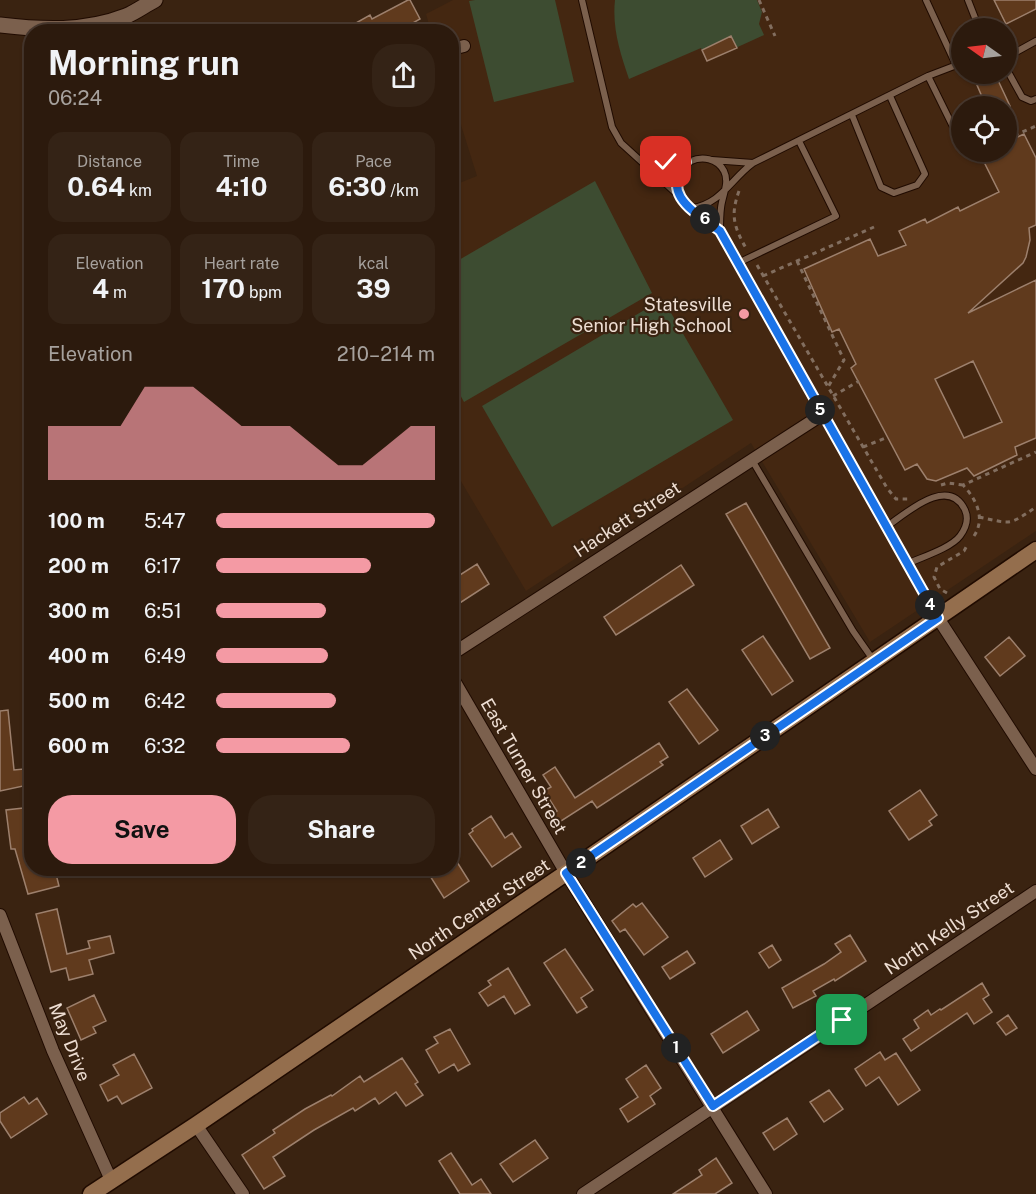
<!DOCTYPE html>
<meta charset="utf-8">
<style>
body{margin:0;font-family:"Public Sans",sans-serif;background:#342316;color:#f1f3f6;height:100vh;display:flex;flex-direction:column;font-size:22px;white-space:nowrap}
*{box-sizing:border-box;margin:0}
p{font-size:20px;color:#a6a19d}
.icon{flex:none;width:33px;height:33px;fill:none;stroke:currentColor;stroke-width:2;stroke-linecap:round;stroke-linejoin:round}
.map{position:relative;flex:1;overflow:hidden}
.side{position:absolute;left:24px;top:24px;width:435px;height:852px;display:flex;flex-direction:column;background:#2c1a0d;border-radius:24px;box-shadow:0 2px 4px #0004,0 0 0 2px #48382e}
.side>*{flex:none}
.needle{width:39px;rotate:284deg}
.fabs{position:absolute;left:951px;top:18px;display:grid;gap:12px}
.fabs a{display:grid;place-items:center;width:66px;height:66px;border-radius:50%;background:#2c1a0d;box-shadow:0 2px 4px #0004,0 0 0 2px #48382e;font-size:30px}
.pin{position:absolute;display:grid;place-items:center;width:51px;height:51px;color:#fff;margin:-26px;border-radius:12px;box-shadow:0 3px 9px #0006}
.km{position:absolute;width:30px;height:30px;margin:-15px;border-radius:50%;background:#222;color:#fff;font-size:16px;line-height:30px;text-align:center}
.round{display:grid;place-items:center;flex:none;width:63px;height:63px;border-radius:24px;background:#342316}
.headline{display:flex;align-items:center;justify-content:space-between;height:102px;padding:0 24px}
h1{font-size:33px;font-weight:700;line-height:45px}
.figures{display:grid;grid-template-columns:repeat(3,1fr);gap:9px;height:102px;padding:6px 24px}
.figures div{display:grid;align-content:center;border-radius:15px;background:#342316;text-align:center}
.figures b{font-size:26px;font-weight:700}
.figures small{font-size:16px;font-weight:400}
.figures p{font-size:16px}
.chart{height:168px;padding:12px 24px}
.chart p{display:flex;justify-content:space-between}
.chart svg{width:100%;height:108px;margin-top:6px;fill:#f49aa4;opacity:.7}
.action{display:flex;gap:12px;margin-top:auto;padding:12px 24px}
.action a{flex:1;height:69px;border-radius:24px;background:#f49aa4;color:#111;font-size:24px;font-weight:700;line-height:69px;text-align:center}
.action a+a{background:#342316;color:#f1f3f6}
ul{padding:0 24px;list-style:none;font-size:20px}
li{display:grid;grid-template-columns:96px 72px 1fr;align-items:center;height:45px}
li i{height:15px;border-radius:8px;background:#f49aa4}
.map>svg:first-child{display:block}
.built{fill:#442711;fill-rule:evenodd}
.green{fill:#3d4c31}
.building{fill:#603a1d;stroke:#9d806d;stroke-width:1.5;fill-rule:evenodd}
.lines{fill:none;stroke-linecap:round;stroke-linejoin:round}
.service-casing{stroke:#200b00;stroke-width:8}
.minor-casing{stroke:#200b00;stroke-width:14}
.tertiary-casing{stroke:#200b00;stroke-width:17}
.secondary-casing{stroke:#200b00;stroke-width:19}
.path{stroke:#826e5f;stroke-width:3;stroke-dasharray:4.5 4.5;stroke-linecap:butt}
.service{stroke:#7b604d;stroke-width:6}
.minor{stroke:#7b604d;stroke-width:12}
.tertiary{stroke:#7b604d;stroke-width:15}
.secondary{stroke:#946e4d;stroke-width:16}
.route-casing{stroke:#fff;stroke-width:12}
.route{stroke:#1a73e8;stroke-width:8}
.poi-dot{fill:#f49aa4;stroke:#3a2311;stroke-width:2}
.labels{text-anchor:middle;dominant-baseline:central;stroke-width:4.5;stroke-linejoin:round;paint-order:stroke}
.poi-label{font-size:18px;fill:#eeded3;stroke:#3a2311;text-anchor:end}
.street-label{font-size:18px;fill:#eeded3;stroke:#3a2311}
</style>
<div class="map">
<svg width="1036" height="1194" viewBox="0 0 1036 1194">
<rect width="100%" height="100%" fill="#3a2311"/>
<path class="built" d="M453 0H1036V531L870 642 751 443 526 591 452 466V186L477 176 452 96V32L431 31 426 14ZM962 28H1006V74H962ZM962 106H1006V152H962Z"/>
<path class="green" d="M475 0H555L574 82 494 102 469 1Z
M615 0H757L762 12 759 24 764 35 707 61 701 48 629 79C620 53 612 28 615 0Z
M595 181 652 293 464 402 452 380V264Z
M663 299 733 420 552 527 482 406Z"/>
<path class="building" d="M408 0H410L420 19 397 32H340L370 15 372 19Z
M994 0H1036V9L1006 24Z
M731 36 737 48 707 61 702 50Z
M996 76 1010 106H986L977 85Z
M1024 134 1036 158V225L1029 228 1030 240 1026 257 1023 263 968 313 1036 280V438L1015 447 1017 455 974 476 967 468 936 481 927 479 917 464 905 470 851 368 856 364 839 329 832 332 804 269 870 239 878 256 906 245 899 231 925 219 927 223 958 207 960 211 999 192 979 152H1006V142ZM973 361 1002 422 964 438 935 379Z
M746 503 830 648 810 659 726 514Z
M477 564 489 584 452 608V580Z
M681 565 694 585 616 635 604 617Z
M763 636 793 681 772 695 742 650Z
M1009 637 1025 656 1000 676 985 657Z
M687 689 718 730 699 744 669 702Z
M8 710 14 770 24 769 28 785 0 791V711Z
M659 743 668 757 660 762 663 765 597 808 592 801 558 823 553 814 557 811 544 791 551 787 543 775 555 767 575 798Z
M920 790 937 815 929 821 932 825 909 840 889 811Z
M32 807V868H38L40 874 55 870 59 886 28 894 15 849H11L6 810Z
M768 809 779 827 752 844 741 826Z
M491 816 505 838 512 833 521 847 492 867 469 834 473 831 472 829Z
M720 840 732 859 705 877 693 858Z
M452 854 469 881 444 898 425 868H452Z
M642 903 668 937 644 955 625 929 620 932 612 921 633 904 636 907Z
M57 909 67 954 90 948 88 941 110 936 114 953 89 960 93 974 69 980 66 968 51 972 36 914Z
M850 935 866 961 835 981 834 979 813 991 816 996 793 1008 782 988 824 964 841 952 835 944Z
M772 945 781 960 769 968 759 953Z
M565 949 593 990 581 998 587 1007 577 1013 544 963Z
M687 951 695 963 670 979 662 967Z
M508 968 530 1005 515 1014 504 996 488 1006 479 993 491 985 488 981Z
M982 983 989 995 983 999 992 1012 974 1024 967 1013 911 1051 903 1039 919 1028 914 1020 928 1010 931 1015 940 1009 941 1010Z
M94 995 106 1021 93 1027 96 1033 81 1040 67 1008Z
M747 1011 759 1030 723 1053 711 1034Z
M1008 1015 1017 1028 1006 1035 997 1023Z
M450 1029 470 1064 458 1071 454 1064 439 1073 426 1050 438 1043 434 1037Z
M880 1052 885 1060 896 1053 920 1090 898 1105 879 1077 866 1086 855 1069Z
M134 1054 152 1088 122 1104 117 1096 108 1101 100 1085 119 1075 113 1065Z
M402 1058 418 1082 415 1084 423 1095 406 1106 396 1092 379 1104 375 1098 355 1111 353 1108 314 1130 273 1157 285 1176 264 1189 242 1155 275 1133 273 1130 305 1109 331 1095 332 1096 360 1076 364 1082Z
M646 1065 661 1088 650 1096 655 1104 628 1122 620 1109 638 1097 626 1079Z
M829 1090 843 1109 824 1122 810 1102Z
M24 1097 29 1104 37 1098 47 1114 11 1138 0 1121V1113Z
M787 1118 797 1134 774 1150 763 1133Z
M535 1140 548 1158 513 1182 500 1164Z
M451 1153 472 1185 481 1179 491 1194H460L439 1161Z
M716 1158 732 1183 715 1194H673L702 1175 699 1170Z"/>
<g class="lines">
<g class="service-casing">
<path id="service" d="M582 0 612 127 621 143 677 194
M926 0 956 65
M968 0 979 28
M1006 50 1016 52 1036 41
M1006 68 1022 97 1031 101 1036 99
M928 76 962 145
M852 115 881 187 894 193 917 185 925 174 890 96
M712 160 753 163
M644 163 685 162
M692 208C721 204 731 179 753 163L928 76 962 63
M720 231C711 224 682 204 678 195 664 163 710 145 724 171 730 183 722 196 721 208 720 215 720 223 720 231L938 618
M738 263 836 216 799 141
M752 460 853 631 874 661
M886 527C904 515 948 474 965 510 969 519 966 528 960 536 951 548 922 557 907 564"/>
</g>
<g class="minor-casing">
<path id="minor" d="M452 49 464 46
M938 618 1036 769
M452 654 823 414
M452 677 566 873 766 1194
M0 915 53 1051 111 1180
M196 1125 243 1194
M583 1194 1036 891"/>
</g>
<g class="tertiary-casing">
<path id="tertiary" d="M0 25C42 30 85 32 126 16 136 12 145 5 155 0"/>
</g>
<g class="secondary-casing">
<path id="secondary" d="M91 1194 196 1125 566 873 1036 550"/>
</g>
<path class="path" d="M759 0 775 36
M1006 139 1036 126
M739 191C730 216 734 227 747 250
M797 261 844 360 828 387
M757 265 887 488 896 499H908
M763 276 874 227
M833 396 859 381
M863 447 888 437
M941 485 948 483 963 485
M979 517C1012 524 1008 526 1036 507
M974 536C986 518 976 499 963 485L1036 452
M947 593 940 589 934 577 937 567 964 551 968 544"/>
<use href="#service" class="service"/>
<use href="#minor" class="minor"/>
<use href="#tertiary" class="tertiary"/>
<use href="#secondary" class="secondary"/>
</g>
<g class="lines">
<g class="route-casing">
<path id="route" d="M666 162H686C660 195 695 212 720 231L938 618 566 873 713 1106 842 1020"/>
</g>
<use href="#route" class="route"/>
</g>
<circle class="poi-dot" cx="744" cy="314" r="6"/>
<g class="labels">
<g class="poi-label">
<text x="732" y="304">Statesville<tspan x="732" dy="21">Senior High School</tspan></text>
</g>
<g class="street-label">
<text transform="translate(627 519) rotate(-33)">Hackett Street</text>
<text transform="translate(524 766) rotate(60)">East Turner Street</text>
<text transform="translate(479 909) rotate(-34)">North Center Street</text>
<text transform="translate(949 928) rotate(-34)">North Kelly Street</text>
<text transform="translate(70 1042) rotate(68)">May Drive</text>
</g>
</g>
</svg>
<div class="fabs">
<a><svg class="needle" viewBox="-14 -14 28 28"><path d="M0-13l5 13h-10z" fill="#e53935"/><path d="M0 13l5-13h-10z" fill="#a6a19d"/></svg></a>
<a><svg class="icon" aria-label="locate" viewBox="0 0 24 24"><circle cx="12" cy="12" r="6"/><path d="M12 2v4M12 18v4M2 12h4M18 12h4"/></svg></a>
</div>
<div class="pin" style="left:842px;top:1020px;background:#1e9e55"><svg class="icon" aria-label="arrive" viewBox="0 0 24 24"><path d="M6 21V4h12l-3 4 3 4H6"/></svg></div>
<div class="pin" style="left:666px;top:162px;background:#d93025"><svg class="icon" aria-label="check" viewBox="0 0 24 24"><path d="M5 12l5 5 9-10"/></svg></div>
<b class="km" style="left:676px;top:1048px">1</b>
<b class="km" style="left:581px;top:863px">2</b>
<b class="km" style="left:765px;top:736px">3</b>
<b class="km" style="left:930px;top:605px">4</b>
<b class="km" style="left:820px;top:410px">5</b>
<b class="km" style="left:705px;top:219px">6</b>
<section class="side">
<div class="headline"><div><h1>Morning run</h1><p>06:24</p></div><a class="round"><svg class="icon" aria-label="share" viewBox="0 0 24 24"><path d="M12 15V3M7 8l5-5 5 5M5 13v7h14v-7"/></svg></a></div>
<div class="figures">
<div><p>Distance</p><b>0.64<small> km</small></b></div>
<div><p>Time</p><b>4:10</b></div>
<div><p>Pace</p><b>6:30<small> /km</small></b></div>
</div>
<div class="figures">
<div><p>Elevation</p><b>4<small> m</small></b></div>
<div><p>Heart rate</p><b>170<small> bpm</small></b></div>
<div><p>kcal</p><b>39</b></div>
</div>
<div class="chart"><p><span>Elevation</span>210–214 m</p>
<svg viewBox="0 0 160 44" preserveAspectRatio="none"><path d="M0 44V22L10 22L20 22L30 22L40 6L50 6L60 6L70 14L80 22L90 22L100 22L110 30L120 38L130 38L140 30L150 22L160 22V44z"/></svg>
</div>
<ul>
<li><b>100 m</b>5:47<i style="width:100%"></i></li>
<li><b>200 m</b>6:17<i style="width:71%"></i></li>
<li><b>300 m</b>6:51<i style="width:50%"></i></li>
<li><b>400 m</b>6:49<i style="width:51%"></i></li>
<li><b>500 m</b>6:42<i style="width:55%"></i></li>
<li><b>600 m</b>6:32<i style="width:61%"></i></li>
</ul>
<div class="action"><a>Save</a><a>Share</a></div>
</section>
</div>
